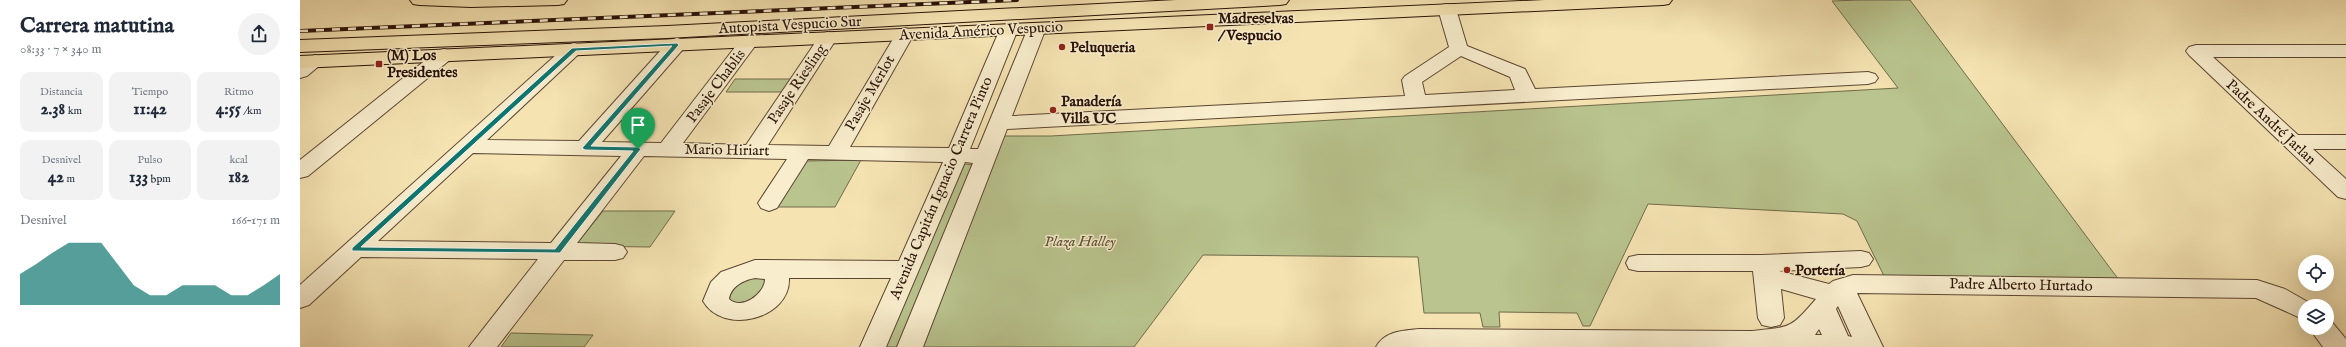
<!DOCTYPE html>
<html lang="es">
<meta charset="utf-8">
<style>
body{margin:0;font-family:"IM FELL English",serif;background:#f2f2f3;color:#1f2937;height:100vh;display:flex;flex-direction:column;font-size:15px;white-space:nowrap}
*{box-sizing:border-box;margin:0}
p{font-size:13px;color:#747a83}
.icon{flex:none;width:22px;height:22px;fill:none;stroke:currentColor;stroke-width:2;stroke-linecap:round;stroke-linejoin:round}
.map{position:relative;flex:1;overflow:hidden}
.panel{display:flex;flex-direction:column;background:#fff;width:300px}
.panel>*{flex:none}
.controls{position:absolute;left:1998px;top:255px;display:grid;gap:8px}
.controls a{display:grid;place-items:center;width:36px;height:36px;border-radius:50%;background:#fff;box-shadow:0 4px 16px #0002;font-size:20px}
.pin{position:absolute;display:grid;place-items:center;width:34px;height:34px;color:#fff;margin:-41px -17px;border-radius:50% 50% 50% 0;rotate:-45deg;box-shadow:0 0 4px #0007}
.pin .icon{rotate:45deg}
.round{display:grid;place-items:center;flex:none;width:42px;height:42px;border-radius:21px;background:#f2f2f3}
.headline{display:flex;align-items:center;justify-content:space-between;height:68px;padding:0 20px}
h1{font-size:22px;font-weight:800;line-height:30px}
.figures{display:grid;grid-template-columns:repeat(3,1fr);gap:6px;height:68px;padding:4px 20px}
.figures div{display:grid;align-content:center;border-radius:10px;background:#f2f2f3;text-align:center}
.figures b{font-size:17px;font-weight:800}
.figures small{font-size:11px;font-weight:400}
.figures p{font-size:11px}
.chart{height:112px;padding:8px 20px}
.chart p{display:flex;justify-content:space-between}
.chart svg{width:100%;height:72px;margin-top:4px;fill:#0f766e;opacity:.7}
main{display:flex;flex:1;min-height:0}
.map>svg:first-child{display:block}
.green{fill:#b9c48e;stroke:#716b4a}
.lines{fill:none;stroke-linecap:round;stroke-linejoin:round}
.minor-casing{stroke:#5c4632;stroke-width:2}
.major-casing{stroke:#291207;stroke-width:2}
.highway-casing{stroke:#291207;stroke-width:2}
.minor{fill:#f8edcd;fill-rule:evenodd}
.major{fill:#f5e3b2;fill-rule:evenodd}
.highway{fill:#f5e3b2;fill-rule:evenodd}
.rail-casing{stroke:#291207;stroke-width:4}
.rail{stroke:#f8edcd;stroke-width:2.5;stroke-dasharray:8;stroke-linecap:butt}
.route{fill:#0f766e;stroke:#fff;fill-rule:evenodd}
.poi-dot{fill:#8f2418;stroke:#f8edcd;stroke-width:1.5}
.labels{text-anchor:middle;dominant-baseline:central;stroke-width:3;stroke-linejoin:round;paint-order:stroke}
.poi-label{font-size:15px;font-weight:bold;fill:#291207;stroke:#f8edcd;text-anchor:start}
.street-label{font-size:15px;fill:#291207;stroke:#f8edcd}
.park-label{font-size:15px;font-style:italic;fill:#5b5036;stroke:#f8edcd}
</style>
<main>
<section class="panel">
<div class="headline"><div><h1>Carrera matutina</h1><p>08:33 · 7 × 340 m</p></div><a class="round"><svg class="icon" aria-label="share" viewBox="0 0 24 24"><path d="M12 15V3M7 8l5-5 5 5M5 13v7h14v-7"/></svg></a></div>
<div class="figures">
<div><p>Distancia</p><b>2.38<small> km</small></b></div>
<div><p>Tiempo</p><b>11:42</b></div>
<div><p>Ritmo</p><b>4:55<small> /km</small></b></div>
</div>
<div class="figures">
<div><p>Desnivel</p><b>42<small> m</small></b></div>
<div><p>Pulso</p><b>133<small> bpm</small></b></div>
<div><p>kcal</p><b>182</b></div>
</div>
<div class="chart"><p><span>Desnivel</span>166–171 m</p>
<svg viewBox="0 0 160 44" preserveAspectRatio="none"><path d="M0 44V25L10 19L20 12L30 6L40 6L50 6L60 19L70 32L80 38L90 38L100 32L110 32L120 32L130 38L140 38L150 32L160 25V44z"/></svg>
</div>
</section>
<div class="map">
<svg width="2046" height="347" viewBox="0 0 2046 347">
<rect width="100%" height="100%" fill="#f5e3b2"/>
<filter id="stains"><feTurbulence type="fractalNoise" baseFrequency=".005" numOctaves="4"/><feColorMatrix values="0 0 0 0 .2 0 0 0 0 .09 0 0 0 0 .02 0 0 0 .5 -.17"/></filter>
<radialGradient id="worn" r=".72"><stop offset=".6" stop-color="#630" stop-opacity="0"/><stop offset="1" stop-color="#630" stop-opacity=".3"/></radialGradient>
<path class="green" d="M1560 0H1610L1819 280 1584 276 1557 221 1543 214 1348 204 1290 326H1283L1277 313 1199 312 1200 327H1183L1180 313H1124L1118 257 903 255 834 347H623L704 136H751L1598 88 1532 1Z
M435 79H492L483 92H426Z
M561 160 535 207H478L505 161Z
M666 164 672 165 673 169 599 347H582L658 168Z
M303 211H375L350 247 275 246Z
M440 277H468L460 299 431 305 424 292Z
M211 333 293 335 284 347H201Z"/>
<g class="lines">
<g class="minor-casing">
<path id="minor" d="M1147 4 1153 5 1156 9 1167 46 1225 69 1235 89 1568 72 1575 74 1578 78 1575 82 1568 84 707 129 623 347H597L673 163 665 162 586 347H560L591 278H489C491 319 423 336 403 301L411 282 421 272 455 260 599 261 643 162 508 159 477 208 469 211 461 208 458 203 487 159 344 156 277 243 315 244 323 246 327 252 323 258 315 260H264L197 347H169L238 259 61 257 9 305 0 308V285L267 45 274 43 281 45 284 49 187 140 279 141 370 40 377 38 384 40 386 44 384 48 302 142 361 143 442 38 449 36 456 38 458 42 383 143 446 145 521 34 528 32 535 34 537 38 468 145 529 146 596 34 598 30 605 28 612 30 614 34 550 147 649 148 700 29 702 25H716L718 29 670 149H678L728 28 730 24H744L746 28 712 116 1105 96 1102 80 1105 76 1149 47 1138 9 1141 5ZM1161 56 1210 77 1215 90 1125 95 1122 82ZM173 153 321 156 251 243 78 241ZM455 278 465 279C465 294 441 311 429 299 431 286 444 280 455 278Z
M1896 45H2046V57H1913L1998 135H2046V149H2013L2046 179V199L2038 197 1889 55 1886 51 1889 47Z
M144 49 151 51 154 55 151 59 8 176 0 178V160L137 51Z
M15 55 22 57 25 61 7 76 0 78V63Z
M1561 251 1569 253 1573 259 1569 265 1561 267 1479 271 1529 284 1533 281 1553 275 1957 280 1985 289 2015 306H2005V320L1956 298 1557 293 1583 347H1076C1085 331 1102 331 1119 329L1452 331C1491 327 1490 329 1516 299L1481 289 1484 318 1480 325 1471 327 1462 325 1458 318 1453 271H1338L1329 269 1326 263 1329 257 1338 255H1462ZM1538 306 1552 337 1548 336 1536 309ZM1519 329 1522 335H1515Z
M2027 320 2031 321 2046 339V347H2023L2009 328H2027Z"/>
</g>
<g class="major-casing">
<path id="major" d="M1244 0H1372L1369 4 1363 5 0 68V56Z"/>
</g>
<g class="highway-casing">
<path id="highway" d="M110 0H267L264 4 258 5 171 7 119 5 113 4Z
M876 0H989L986 4 980 5 367 38 0 52V40L367 26Z"/>
</g>
<use href="#minor" class="minor"/>
<use href="#major" class="major"/>
<use href="#highway" class="highway"/>
<g class="rail-casing">
<path id="rail" d="M0 31 717 0"/>
</g>
<use href="#rail" class="rail"/>
</g>
<path class="route" d="M377 43 379 45 291 146 338 147 341 149 260 253 52 251V248L272 48ZM372 46 282 148 285 150 333 151 255 249 61 247 276 51Z"/>
<g class="poi-dot">
<rect x="906" y="23" width="8" height="8" rx="2"/>
<circle cx="762" cy="47" r="4"/>
<rect x="75" y="60" width="8" height="8" rx="2"/>
<circle cx="753" cy="110" r="4"/>
<circle cx="1487" cy="270" r="4"/>
</g>
<g class="labels">
<g class="poi-label">
<text x="918" y="18">Madreselvas<tspan x="918" dy="17">/ Vespucio</tspan></text>
<text x="770" y="47">Peluqueria</text>
<text x="87" y="55">(M) Los<tspan x="87" dy="17">Presidentes</tspan></text>
<text x="761" y="101">Panadería<tspan x="761" dy="17">Villa UC</tspan></text>
<text x="1495" y="270">Portería</text>
</g>
<g class="street-label">
<text transform="translate(490 25) rotate(-3)">Autopista Vespucio Sur</text>
<text transform="translate(681 31) rotate(-3)">Avenida Américo Vespucio</text>
<text transform="translate(497 84) rotate(-56)">Pasaje Riesling</text>
<text transform="translate(416 86) rotate(-53)">Pasaje Chablis</text>
<text transform="translate(570 93) rotate(-60)">Pasaje Merlot</text>
<text transform="translate(1971 122) rotate(43)">Padre André Jarlan</text>
<text transform="translate(427 150) rotate(1)">Mario Hiriart</text>
<text transform="translate(641 188) rotate(-67)">Avenida Capitán Ignacio Carrera Pinto</text>
<text transform="translate(1721 285) rotate(1)">Padre Alberto Hurtado</text>
</g>
<g class="park-label">
<text x="780" y="241">Plaza Halley</text>
</g>
</g>
<rect width="100%" height="100%" filter="url(#stains)"/>
<rect width="100%" height="100%" fill="url(#worn)"/>
</svg>
<div class="controls">
<a><svg class="icon" aria-label="locate" viewBox="0 0 24 24"><circle cx="12" cy="12" r="6"/><path d="M12 2v4M12 18v4M2 12h4M18 12h4"/></svg></a>
<a><svg class="icon" aria-label="layers" viewBox="0 0 24 24"><path d="M12 4l9 5-9 5-9-5zM3 14l9 5 9-5"/></svg></a>
</div>
<div class="pin" style="left:338px;top:149px;background:#1e9e55"><svg class="icon" aria-label="arrive" viewBox="0 0 24 24"><path d="M6 21V4h12l-3 4 3 4H6"/></svg></div>
</div>
</main>
